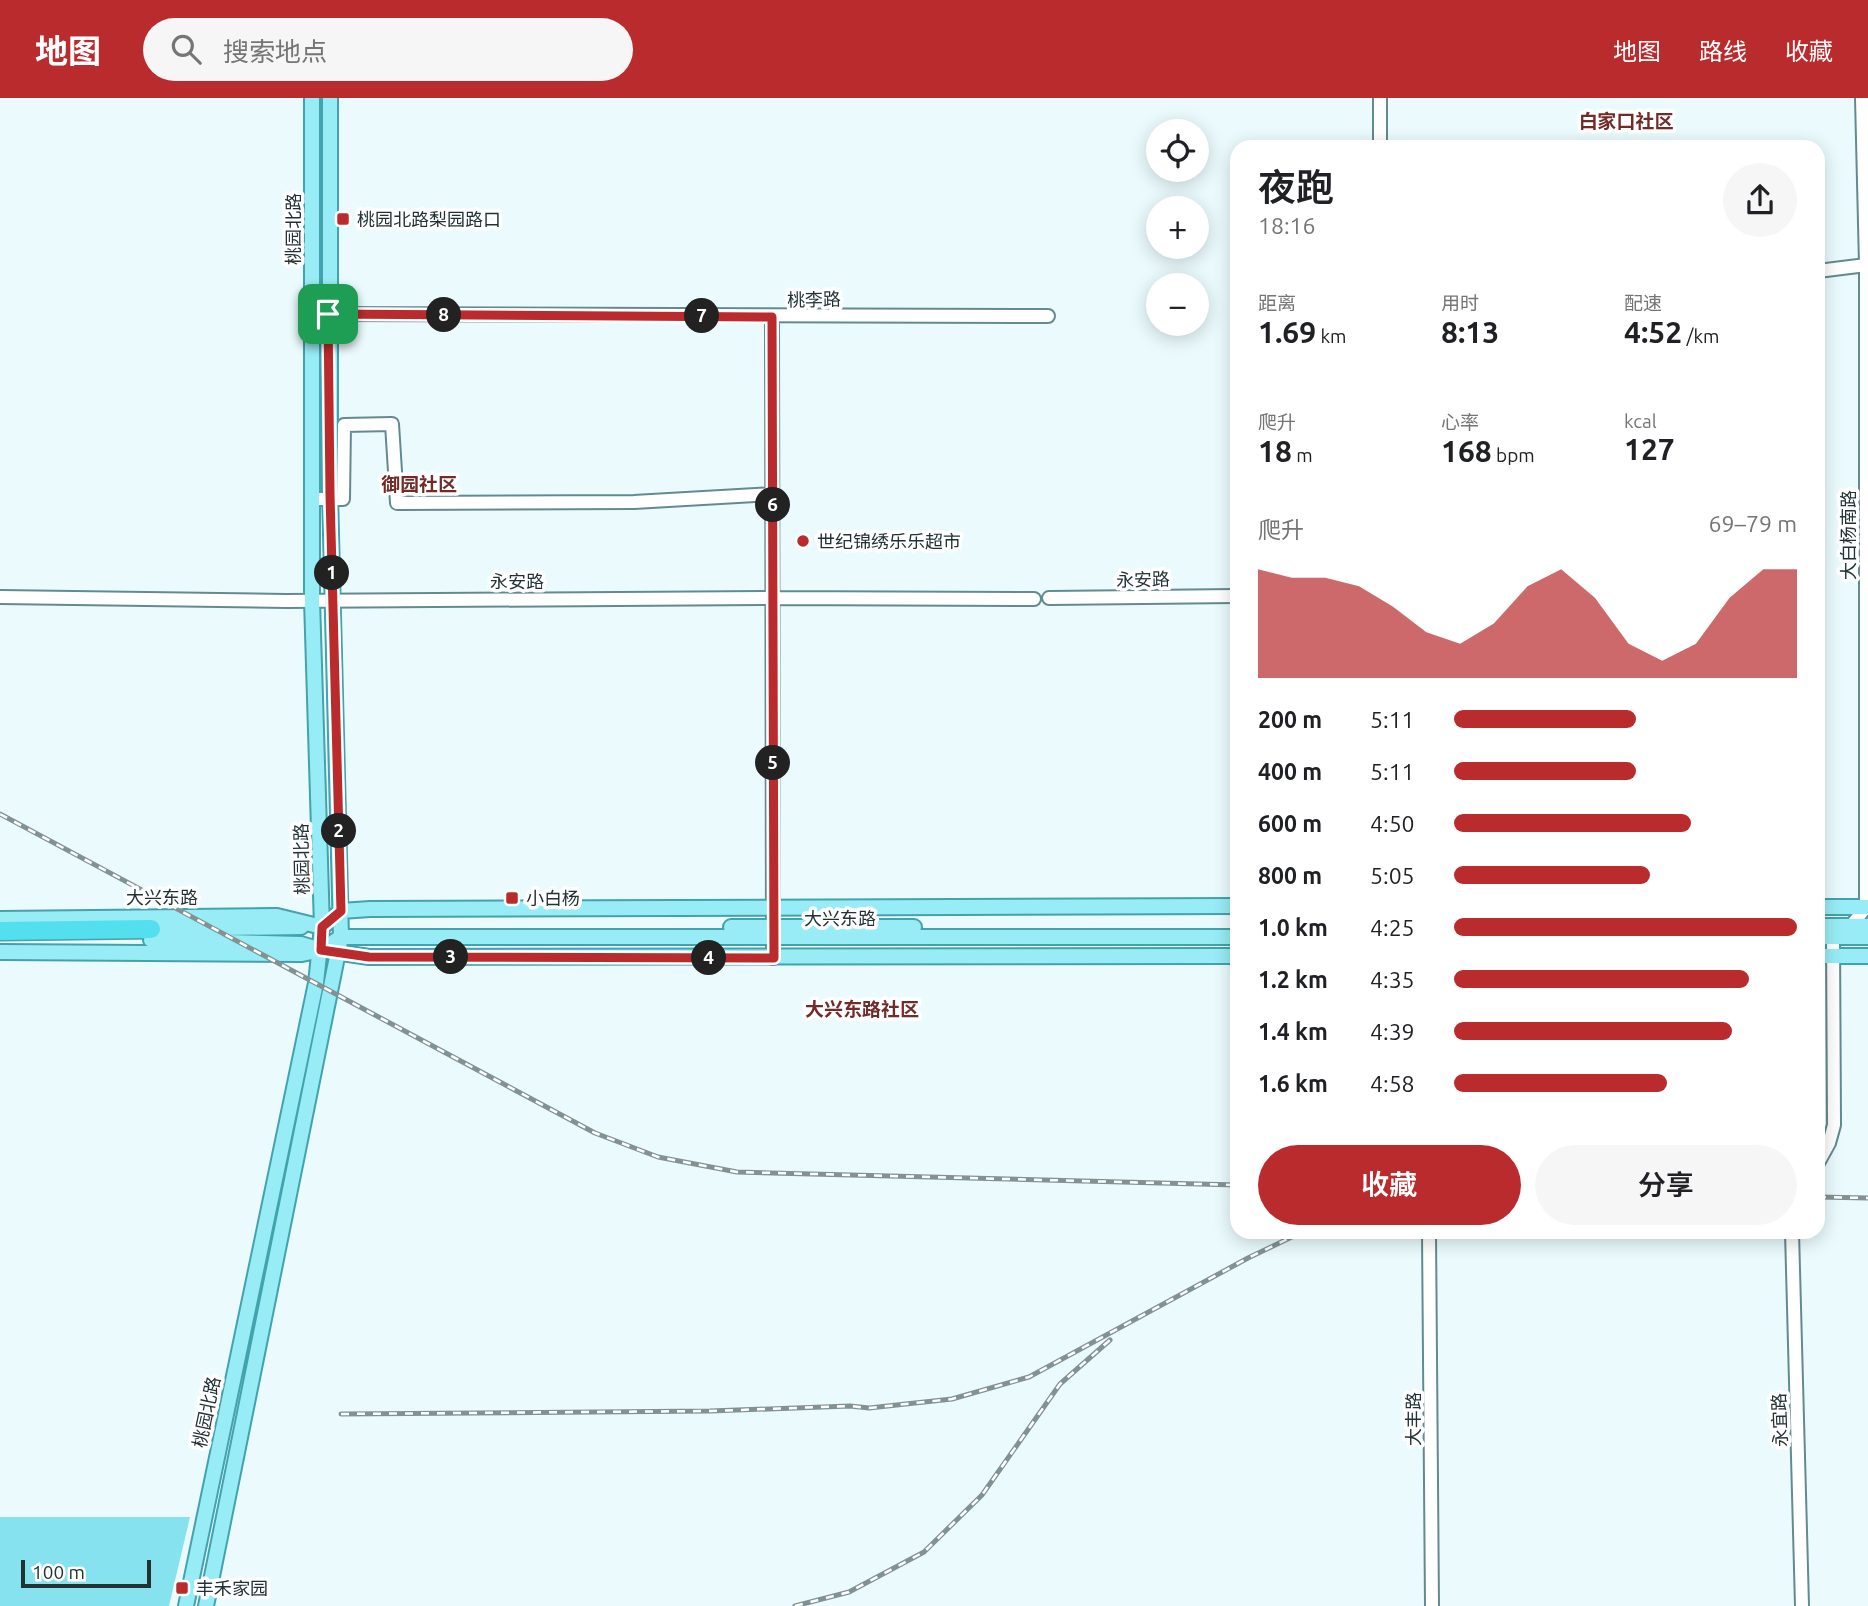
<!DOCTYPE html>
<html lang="zh">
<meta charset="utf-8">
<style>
body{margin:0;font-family:Ubuntu,"Noto Sans SC",sans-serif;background:#f6f6f6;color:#202124;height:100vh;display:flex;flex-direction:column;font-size:26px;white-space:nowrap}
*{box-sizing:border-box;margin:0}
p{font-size:23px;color:#757577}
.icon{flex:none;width:38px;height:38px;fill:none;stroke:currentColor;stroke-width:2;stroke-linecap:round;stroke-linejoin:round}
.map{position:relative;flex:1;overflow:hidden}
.details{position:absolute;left:1230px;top:42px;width:595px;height:1099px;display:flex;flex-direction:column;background:#fff;border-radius:21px;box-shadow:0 4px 18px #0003}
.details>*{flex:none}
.tools{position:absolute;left:1146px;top:21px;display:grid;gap:14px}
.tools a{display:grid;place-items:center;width:63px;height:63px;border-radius:50%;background:#fff;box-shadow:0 4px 18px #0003;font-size:35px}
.scale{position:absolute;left:21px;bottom:18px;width:130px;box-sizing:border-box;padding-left:7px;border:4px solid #223234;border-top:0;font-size:19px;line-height:24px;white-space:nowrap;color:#223234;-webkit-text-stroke:5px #fff;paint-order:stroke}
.pin{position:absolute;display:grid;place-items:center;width:60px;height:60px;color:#fff;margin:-30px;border-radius:14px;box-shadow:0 4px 10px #0006}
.km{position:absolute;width:35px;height:35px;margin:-18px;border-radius:50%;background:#222;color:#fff;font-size:19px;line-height:35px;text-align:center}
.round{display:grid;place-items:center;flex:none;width:74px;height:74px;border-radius:37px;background:#f6f6f6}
.head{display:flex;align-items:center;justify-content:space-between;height:119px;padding:0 28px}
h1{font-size:38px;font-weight:600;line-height:52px}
.figures{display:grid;grid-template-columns:repeat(3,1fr);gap:10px;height:119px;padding:7px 28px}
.figures div{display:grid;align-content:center}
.figures b{font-size:30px;font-weight:600}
.figures small{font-size:19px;font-weight:400}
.figures p{font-size:19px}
.chart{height:196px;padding:14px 28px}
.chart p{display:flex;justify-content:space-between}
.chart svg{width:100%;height:126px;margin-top:7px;fill:#ba2b2d;opacity:.7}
.button{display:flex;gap:14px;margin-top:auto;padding:14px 28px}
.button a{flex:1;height:80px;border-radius:42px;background:#ba2b2d;color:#fff;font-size:28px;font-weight:600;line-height:80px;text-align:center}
.button a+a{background:#f6f6f6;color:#202124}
ul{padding:0 28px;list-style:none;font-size:23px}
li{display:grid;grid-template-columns:112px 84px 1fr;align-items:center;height:52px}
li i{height:18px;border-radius:9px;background:#ba2b2d}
header{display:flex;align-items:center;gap:42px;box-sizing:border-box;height:98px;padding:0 35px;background:#ba2b2d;color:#fff}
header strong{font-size:33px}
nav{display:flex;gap:38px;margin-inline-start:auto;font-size:24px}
.search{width:490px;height:63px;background:#f6f6f6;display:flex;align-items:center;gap:18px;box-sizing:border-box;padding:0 24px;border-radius:38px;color:#757577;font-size:26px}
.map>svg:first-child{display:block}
.green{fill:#86e2ee}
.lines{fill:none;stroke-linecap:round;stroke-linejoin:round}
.minor-casing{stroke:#638a8f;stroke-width:16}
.major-casing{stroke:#42a2ad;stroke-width:18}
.highway-casing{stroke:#42a2ad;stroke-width:21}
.minor{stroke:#fff;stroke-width:12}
.major{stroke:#98ecf5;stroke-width:14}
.highway{stroke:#54dfee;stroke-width:18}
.rail-casing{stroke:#829294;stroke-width:5}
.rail{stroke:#fff;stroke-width:2.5;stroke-dasharray:8;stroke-linecap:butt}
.route-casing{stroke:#fff;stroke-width:14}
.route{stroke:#ba2b2d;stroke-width:9}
.poi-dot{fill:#ba2b2d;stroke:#fff;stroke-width:2.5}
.labels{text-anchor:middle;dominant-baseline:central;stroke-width:7;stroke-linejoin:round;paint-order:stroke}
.poi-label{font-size:18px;fill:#223234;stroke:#fff;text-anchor:start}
.street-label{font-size:18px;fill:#223234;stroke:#fff}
.neighbourhood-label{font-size:19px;font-weight:bold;fill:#712b28;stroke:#fff}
</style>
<header>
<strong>地图</strong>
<div class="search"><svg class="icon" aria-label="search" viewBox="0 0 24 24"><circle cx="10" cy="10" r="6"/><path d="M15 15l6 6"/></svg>搜索地点</div>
<nav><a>地图</a><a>路线</a><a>收藏</a></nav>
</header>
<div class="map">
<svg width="1868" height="1508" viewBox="0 0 1868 1508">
<rect width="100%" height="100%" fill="#ebfbfd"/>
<path class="green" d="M0 1419H190L169 1508H0Z"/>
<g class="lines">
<g class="minor-casing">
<path id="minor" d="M1380 0V49
M1818 173 1866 167
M328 216 1048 218
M772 219 773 860
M312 401H343L344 327 392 326 397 405 634 404 774 396
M0 499 286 503 773 500 1034 501
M1049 500 1237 498
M1818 1065 1829 1045 1834 1027 1833 839 1851 828 1866 809V167L1862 0
M1429 1134 1432 1508
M1792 1134 1802 1508"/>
</g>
<g class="major-casing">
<path id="major" d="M1818 809H1868
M0 821 277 818 322 829 341 813 370 811 1237 808
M1818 828H1868
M731 829H914
M151 831 301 829
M1818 839H1868
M151 842 301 846 321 852 341 839H1237
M0 854 302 856 321 852 369 859 1237 858
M1818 858H1868
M186 1508 316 885 322 829 312 502V0
M206 1508 341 839 330 396V0"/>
</g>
<g class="highway-casing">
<path id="highway" d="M0 833 151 831"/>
</g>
<use href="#minor" class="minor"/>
<use href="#major" class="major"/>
<use href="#highway" class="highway"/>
<g class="rail-casing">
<path id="rail" d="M0 716 595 1035 658 1059 737 1074 1237 1087
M1818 1099 1868 1100
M341 1316 710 1313 850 1308 869 1310 952 1301 1029 1279 1248 1160 1302 1134
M795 1508 849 1494 924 1454 982 1397 1060 1286 1110 1242"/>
</g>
<use href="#rail" class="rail"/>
</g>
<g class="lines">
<g class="route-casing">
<path id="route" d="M328 216 772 219 774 860 369 859 321 852 322 829 341 813 330 396Z"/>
</g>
<use href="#route" class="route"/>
</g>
<g class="poi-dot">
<rect x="336" y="114" width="14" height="14" rx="3.5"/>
<circle cx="803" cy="443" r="7"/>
<rect x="505" y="793" width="14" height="14" rx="3.5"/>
<rect x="175" y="1483" width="14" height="14" rx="3.5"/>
</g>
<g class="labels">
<g class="poi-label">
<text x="357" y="121">桃园北路梨园路口</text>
<text x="817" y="443">世纪锦绣乐乐超市</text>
<text x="526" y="800">小白杨</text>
<text x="196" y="1490">丰禾家园</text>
</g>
<g class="street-label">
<text transform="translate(293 131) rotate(-90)">桃园北路</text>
<text transform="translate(814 201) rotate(-1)">桃李路</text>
<text transform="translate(1848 437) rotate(-90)">大白杨南路</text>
<text transform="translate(1143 481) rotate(-1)">永安路</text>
<text x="517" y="483">永安路</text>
<text transform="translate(301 761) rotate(-91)">桃园北路</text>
<text x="162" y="799">大兴东路</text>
<text x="840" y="820">大兴东路</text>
<text transform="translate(206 1314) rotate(-78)">桃园北路</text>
<text transform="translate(1413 1321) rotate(-90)">大丰路</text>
<text transform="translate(1779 1322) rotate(-92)">永宜路</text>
</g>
<g class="neighbourhood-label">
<text x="1626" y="23">白家口社区</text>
<text x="419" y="386">御园社区</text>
<text x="862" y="911">大兴东路社区</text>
</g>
</g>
</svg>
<div class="tools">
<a><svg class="icon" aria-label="locate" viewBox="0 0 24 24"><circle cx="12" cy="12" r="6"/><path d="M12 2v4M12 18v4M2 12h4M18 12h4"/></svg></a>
<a>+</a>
<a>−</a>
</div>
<div class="scale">100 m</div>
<div class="pin" style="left:328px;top:216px;background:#1e9e55"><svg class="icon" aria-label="arrive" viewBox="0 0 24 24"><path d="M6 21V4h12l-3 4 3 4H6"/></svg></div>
<b class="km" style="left:332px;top:475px">1</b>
<b class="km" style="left:339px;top:733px">2</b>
<b class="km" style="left:451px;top:859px">3</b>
<b class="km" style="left:709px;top:860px">4</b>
<b class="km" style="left:773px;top:665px">5</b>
<b class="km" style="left:773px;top:407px">6</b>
<b class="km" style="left:702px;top:218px">7</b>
<b class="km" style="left:444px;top:217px">8</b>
<section class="details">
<div class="head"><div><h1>夜跑</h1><p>18:16</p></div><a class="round"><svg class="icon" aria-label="share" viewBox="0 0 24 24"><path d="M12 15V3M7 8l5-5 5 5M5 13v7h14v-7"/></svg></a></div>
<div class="figures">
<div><p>距离</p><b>1.69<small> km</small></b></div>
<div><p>用时</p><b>8:13</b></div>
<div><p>配速</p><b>4:52<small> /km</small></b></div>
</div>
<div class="figures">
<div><p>爬升</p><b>18<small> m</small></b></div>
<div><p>心率</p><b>168<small> bpm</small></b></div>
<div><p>kcal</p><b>127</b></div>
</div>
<div class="chart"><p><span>爬升</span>69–79 m</p>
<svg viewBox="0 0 160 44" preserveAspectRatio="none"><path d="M0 44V6L10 9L20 9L30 12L40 19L50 28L60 32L70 25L80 12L90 6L100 16L110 32L120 38L130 32L140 16L150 6L160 6V44z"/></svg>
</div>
<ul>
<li><b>200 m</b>5:11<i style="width:53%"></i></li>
<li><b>400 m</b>5:11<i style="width:53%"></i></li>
<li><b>600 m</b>4:50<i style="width:69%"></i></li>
<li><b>800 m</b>5:05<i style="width:57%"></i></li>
<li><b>1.0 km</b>4:25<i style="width:100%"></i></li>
<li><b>1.2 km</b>4:35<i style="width:86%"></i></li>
<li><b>1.4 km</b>4:39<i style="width:81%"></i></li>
<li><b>1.6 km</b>4:58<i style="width:62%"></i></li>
</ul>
<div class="button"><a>收藏</a><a>分享</a></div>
</section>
</div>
